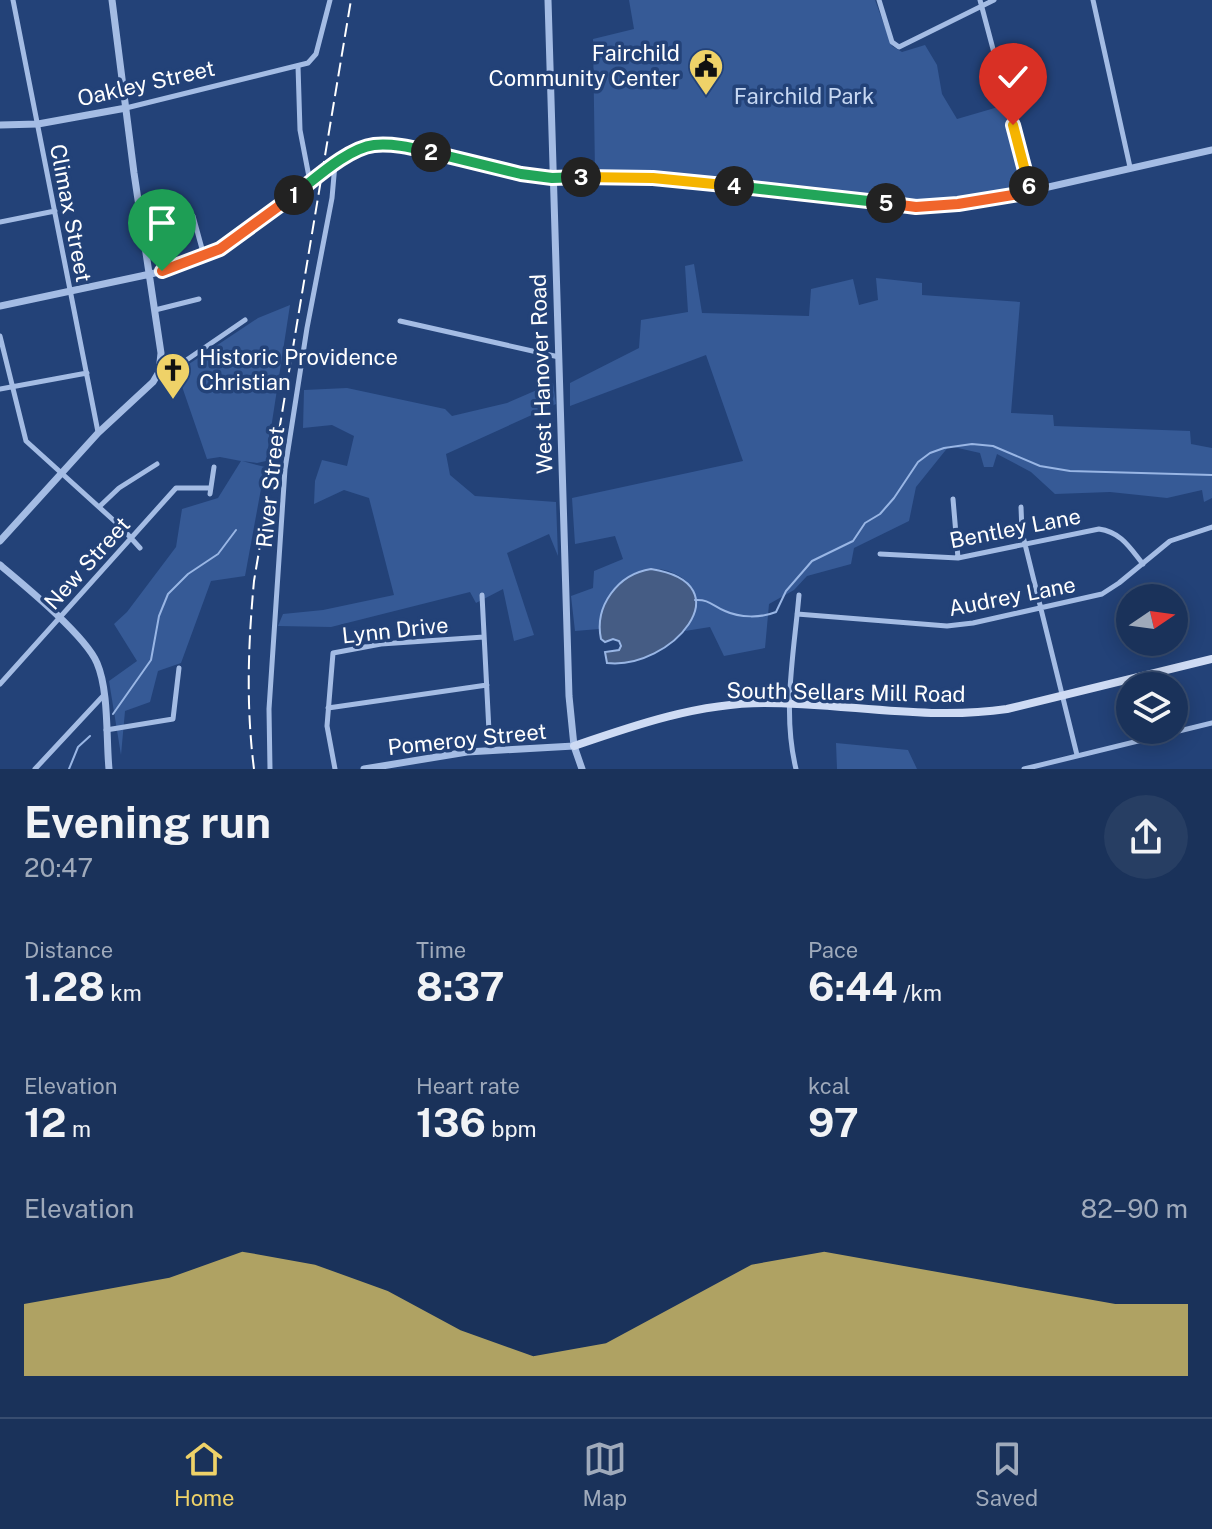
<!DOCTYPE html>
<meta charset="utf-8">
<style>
body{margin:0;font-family:"Public Sans",sans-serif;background:#273e63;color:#f1f3f6;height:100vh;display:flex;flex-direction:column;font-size:30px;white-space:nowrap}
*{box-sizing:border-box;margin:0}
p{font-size:26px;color:#9faabb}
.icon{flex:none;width:44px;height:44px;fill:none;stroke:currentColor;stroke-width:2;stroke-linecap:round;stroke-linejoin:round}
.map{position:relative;height:769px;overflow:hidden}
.side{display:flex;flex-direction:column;background:#1a325a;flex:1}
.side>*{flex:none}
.needle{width:52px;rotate:77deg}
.tools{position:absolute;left:1116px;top:584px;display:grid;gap:16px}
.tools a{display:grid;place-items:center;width:72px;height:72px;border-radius:50%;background:#1a325a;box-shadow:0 4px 20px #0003,0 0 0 2px #384d70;font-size:40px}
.pin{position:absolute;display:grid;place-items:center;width:68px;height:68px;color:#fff;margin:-82px -34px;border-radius:50% 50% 50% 0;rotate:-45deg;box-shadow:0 0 8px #0007}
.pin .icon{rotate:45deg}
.km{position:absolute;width:40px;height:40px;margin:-20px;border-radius:50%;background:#222;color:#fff;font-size:22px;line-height:40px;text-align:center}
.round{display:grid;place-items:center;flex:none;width:84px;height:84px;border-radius:42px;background:#273e63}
.head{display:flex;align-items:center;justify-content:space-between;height:136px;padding:0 24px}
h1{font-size:44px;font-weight:700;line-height:60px}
.stats{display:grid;grid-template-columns:repeat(3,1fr);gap:12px;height:136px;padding:8px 24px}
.stats div{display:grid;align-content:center}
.stats b{font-size:40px;font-weight:700}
.stats small{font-size:22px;font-weight:400}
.stats p{font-size:22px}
.chart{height:224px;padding:16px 24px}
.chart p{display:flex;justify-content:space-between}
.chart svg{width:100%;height:144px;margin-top:8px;fill:#efd268;opacity:.7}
.tab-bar{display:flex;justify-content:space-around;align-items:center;height:112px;border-top:2px solid #384d70;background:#1a325a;font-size:22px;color:#9faabb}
.tab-bar a{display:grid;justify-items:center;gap:4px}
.tab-bar .on{color:#efd268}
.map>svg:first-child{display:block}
.green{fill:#365a96}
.water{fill:#455c84;stroke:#99b6e5;stroke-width:2}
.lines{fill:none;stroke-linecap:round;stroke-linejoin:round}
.stream{stroke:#99b6e5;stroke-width:2}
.minor{stroke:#a4bce4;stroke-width:5}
.tertiary{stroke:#a4bce4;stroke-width:7}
.secondary{stroke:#cedbf4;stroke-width:8}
.rail{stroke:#fff;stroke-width:2;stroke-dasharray:14 6;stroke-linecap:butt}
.split-1-casing{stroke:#fff;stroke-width:16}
.split-2-casing{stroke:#fff;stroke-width:16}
.split-3-casing{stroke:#fff;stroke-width:16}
.split-4-casing{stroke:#fff;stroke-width:16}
.split-5-casing{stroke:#fff;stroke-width:16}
.split-6-casing{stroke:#fff;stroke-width:16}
.split-7-casing{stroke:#fff;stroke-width:16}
.split-1{stroke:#f0652b;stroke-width:10}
.split-2{stroke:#22a559;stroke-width:10}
.split-3{stroke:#22a559;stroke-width:10}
.split-4{stroke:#f5b400;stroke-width:10}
.split-5{stroke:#22a559;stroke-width:10}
.split-6{stroke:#f0652b;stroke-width:10}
.split-7{stroke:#f5b400;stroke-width:10}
.labels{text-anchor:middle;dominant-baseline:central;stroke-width:7;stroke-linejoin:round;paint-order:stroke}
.poi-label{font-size:22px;fill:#fff;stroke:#234278;text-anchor:end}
.street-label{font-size:22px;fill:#fff;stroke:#234278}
.park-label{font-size:22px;fill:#c7d8f3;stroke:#234278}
</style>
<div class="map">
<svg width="1212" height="769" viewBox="0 0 1212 769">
<rect width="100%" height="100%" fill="#234278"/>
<path class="green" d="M629 0H875L892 46 902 52 925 45 937 65 942 94 957 119 1005 105 1025 182C954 220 808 193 729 183 685 177 640 173 595 173L593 39 634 29Z
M694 264 702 313 809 316 811 289 853 279 859 305 878 300 876 278 922 283V295L1020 302 1011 413 1053 415 1054 426 1190 431 1191 444 1212 448V498L1204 502 1202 490 1167 498 1110 492 1055 494 1031 472 997 454 993 467H984L980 453 949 446 916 487 909 521 854 548 851 564 807 576 794 590 769 604 765 648 724 656 710 627 685 631C690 622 697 613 696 602 696 577 661 563 639 571 631 574 620 582 614 589 605 599 601 616 599 629L575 631 571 596 593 588 594 571 623 559 615 536 575 544 572 498 743 461 706 355 570 406V383L639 348 641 320 688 312 685 266Z
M290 305 266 461 257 463 242 461 265 467 245 576 211 581 181 663 158 671 150 702 125 711 121 755 109 681 137 661 114 624 127 612 176 547 182 509 218 498 241 461 220 457 207 459 177 372 258 318Z
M553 383 556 404 446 454 450 475 475 496 556 502 558 556 549 534 507 553 534 635 514 641 503 589 476 603 470 592 331 627 278 626 283 614 323 610 394 595 369 498 344 490 314 504 315 481 322 460 347 466 354 436 332 425 303 428 304 390 347 388 445 409 452 416 507 403Z
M836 743 908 750 917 769H837Z"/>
<path class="water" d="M651 569C746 584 671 670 607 663L605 652 619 650 621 646 619 641 613 639 605 642 601 639C594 606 618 574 651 569Z"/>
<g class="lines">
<path class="stream" d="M695 600C709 599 713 606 725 611 740 618 761 618 776 612L786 591 812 561 853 541 865 523 880 514 894 498 918 462 930 453 944 448 972 444 993 446 1040 466 1070 471 1212 475
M113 714 151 660 159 616 168 594 188 574 218 554 236 530
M69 769 78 747 90 736"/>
<path class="minor" d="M13 0 98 432
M879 0 892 42 899 47 994 0
M980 0 1031 192
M1093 0 1130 167
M298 66 300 130 310 182
M126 108 308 63 316 54 330 0
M193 216 204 256
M0 222 55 211
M155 310 199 299
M400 321 559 357
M0 336 26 441 121 527 140 548
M159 372H169L245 320
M0 389 87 373
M210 494 214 467
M953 499 958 558
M99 507 119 488 157 464
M1021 507 1022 532 1077 755
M880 554 958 558 1099 529C1121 532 1130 548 1143 564
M482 595 490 751
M797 614 947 626 973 623 1102 594 1119 583 1170 541 1212 527
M0 684 176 488H210
M328 708 487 685
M106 730 173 719 179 668
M35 769 103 696
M270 769 269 709 285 469 307 328 332 198 335 164
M335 769 327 726 333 653 381 644 484 637
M796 769C782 712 794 653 799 595
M1024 769 1212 723"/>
<path class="tertiary" d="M548 0 569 696 574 746 582 769
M0 125 38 124 126 108
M0 306 155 273 211 254 348 155 365 147 384 145 430 152 537 177 653 178 916 207 996 199 1212 150
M0 541 98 433 153 382 159 372 161 353 134 173 112 0
M0 565C24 585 86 636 97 663 109 691 106 738 109 769
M364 769 467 752 574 746"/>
<path class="secondary" d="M574 746C635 725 699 703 764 703 846 703 926 721 1007 709L1212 659"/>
<path class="rail" d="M254 769C246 706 248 645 254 581L351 0"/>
</g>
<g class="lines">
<g class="split-1-casing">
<path id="split-1" d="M162 271 220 249 294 195"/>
</g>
<g class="split-2-casing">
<path id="split-2" d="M294 195C315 179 348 148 374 145 393 143 413 148 431 152"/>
</g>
<g class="split-3-casing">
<path id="split-3" d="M431 152 521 174 552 178 581 177"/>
</g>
<g class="split-4-casing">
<path id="split-4" d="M581 177 653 178 734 186"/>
</g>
<g class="split-5-casing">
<path id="split-5" d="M734 186 886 203"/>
</g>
<g class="split-6-casing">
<path id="split-6" d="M886 203 916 207 958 204 1031 192 1029 186"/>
</g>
<g class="split-7-casing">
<path id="split-7" d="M1013 125 1029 186"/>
</g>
<use href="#split-1" class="split-1"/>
<use href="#split-2" class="split-2"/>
<use href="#split-3" class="split-3"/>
<use href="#split-4" class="split-4"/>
<use href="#split-5" class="split-5"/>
<use href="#split-6" class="split-6"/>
<use href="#split-7" class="split-7"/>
</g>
<defs>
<g id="civic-pin" transform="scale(1.8)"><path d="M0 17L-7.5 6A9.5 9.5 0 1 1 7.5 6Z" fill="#efd268" stroke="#234278"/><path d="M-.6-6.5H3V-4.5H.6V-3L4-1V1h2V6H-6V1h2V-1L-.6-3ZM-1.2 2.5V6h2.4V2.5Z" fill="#111"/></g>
<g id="church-pin" transform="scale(1.8)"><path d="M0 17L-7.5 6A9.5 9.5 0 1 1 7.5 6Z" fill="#efd268" stroke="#234278"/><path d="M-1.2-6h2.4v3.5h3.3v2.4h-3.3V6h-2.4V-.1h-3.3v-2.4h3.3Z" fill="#111"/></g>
</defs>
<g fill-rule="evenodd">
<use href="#civic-pin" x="706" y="66"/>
<use href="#church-pin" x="173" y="370"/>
</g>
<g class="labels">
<g class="poi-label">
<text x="680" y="53">Fairchild<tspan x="680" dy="25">Community Center</tspan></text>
<text x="199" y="357" text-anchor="start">Historic Providence<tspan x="199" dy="25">Christian</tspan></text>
</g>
<g class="street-label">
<text transform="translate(146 83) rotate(-13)">Oakley Street</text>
<text transform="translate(71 213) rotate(79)">Climax Street</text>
<text transform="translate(541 374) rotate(-92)">West Hanover Road</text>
<text transform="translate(270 487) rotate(-84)">River Street</text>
<text transform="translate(1015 528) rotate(-11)">Bentley Lane</text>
<text transform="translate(87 563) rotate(-48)">New Street</text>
<text transform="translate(1012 596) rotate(-11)">Audrey Lane</text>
<text transform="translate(395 630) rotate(-6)">Lynn Drive</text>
<text transform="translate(846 692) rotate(1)">South Sellars Mill Road</text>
<text transform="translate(467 739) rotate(-6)">Pomeroy Street</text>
</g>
<g class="park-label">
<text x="804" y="96">Fairchild Park</text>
</g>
</g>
</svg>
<div class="tools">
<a><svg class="needle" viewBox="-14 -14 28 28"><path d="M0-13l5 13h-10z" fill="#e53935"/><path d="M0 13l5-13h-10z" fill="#9faabb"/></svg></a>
<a><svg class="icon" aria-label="layers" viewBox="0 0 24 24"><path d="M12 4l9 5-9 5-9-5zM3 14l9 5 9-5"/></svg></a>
</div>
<div class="pin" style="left:162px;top:271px;background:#1e9e55"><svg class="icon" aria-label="arrive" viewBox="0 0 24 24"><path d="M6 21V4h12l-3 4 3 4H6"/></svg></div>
<div class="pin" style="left:1013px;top:125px;background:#d93025"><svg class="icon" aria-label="check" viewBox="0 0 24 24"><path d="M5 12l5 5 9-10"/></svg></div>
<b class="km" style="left:294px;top:195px">1</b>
<b class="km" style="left:431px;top:152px">2</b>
<b class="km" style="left:581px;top:177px">3</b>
<b class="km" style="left:734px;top:186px">4</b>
<b class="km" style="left:886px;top:203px">5</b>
<b class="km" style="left:1029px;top:186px">6</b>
</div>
<section class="side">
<div class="head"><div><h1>Evening run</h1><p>20:47</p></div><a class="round"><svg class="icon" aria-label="share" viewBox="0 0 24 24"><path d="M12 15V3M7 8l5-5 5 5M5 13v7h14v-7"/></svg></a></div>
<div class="stats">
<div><p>Distance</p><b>1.28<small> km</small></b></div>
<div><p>Time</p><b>8:37</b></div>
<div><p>Pace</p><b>6:44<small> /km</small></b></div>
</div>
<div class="stats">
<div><p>Elevation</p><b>12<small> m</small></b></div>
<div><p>Heart rate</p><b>136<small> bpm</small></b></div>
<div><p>kcal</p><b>97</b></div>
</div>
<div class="chart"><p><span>Elevation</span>82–90 m</p>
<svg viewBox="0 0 160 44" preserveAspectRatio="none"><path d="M0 44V22L10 18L20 14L30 6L40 10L50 18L60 30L70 38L80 34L90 22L100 10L110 6L120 10L130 14L140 18L150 22L160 22V44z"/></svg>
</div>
</section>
<nav class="tab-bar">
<a class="on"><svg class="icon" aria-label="home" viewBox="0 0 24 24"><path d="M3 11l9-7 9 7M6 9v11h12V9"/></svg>Home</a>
<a><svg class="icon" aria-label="map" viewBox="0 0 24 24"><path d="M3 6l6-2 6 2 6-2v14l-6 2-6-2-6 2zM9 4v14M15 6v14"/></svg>Map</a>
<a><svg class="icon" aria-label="saved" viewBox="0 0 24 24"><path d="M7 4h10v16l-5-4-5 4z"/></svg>Saved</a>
</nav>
